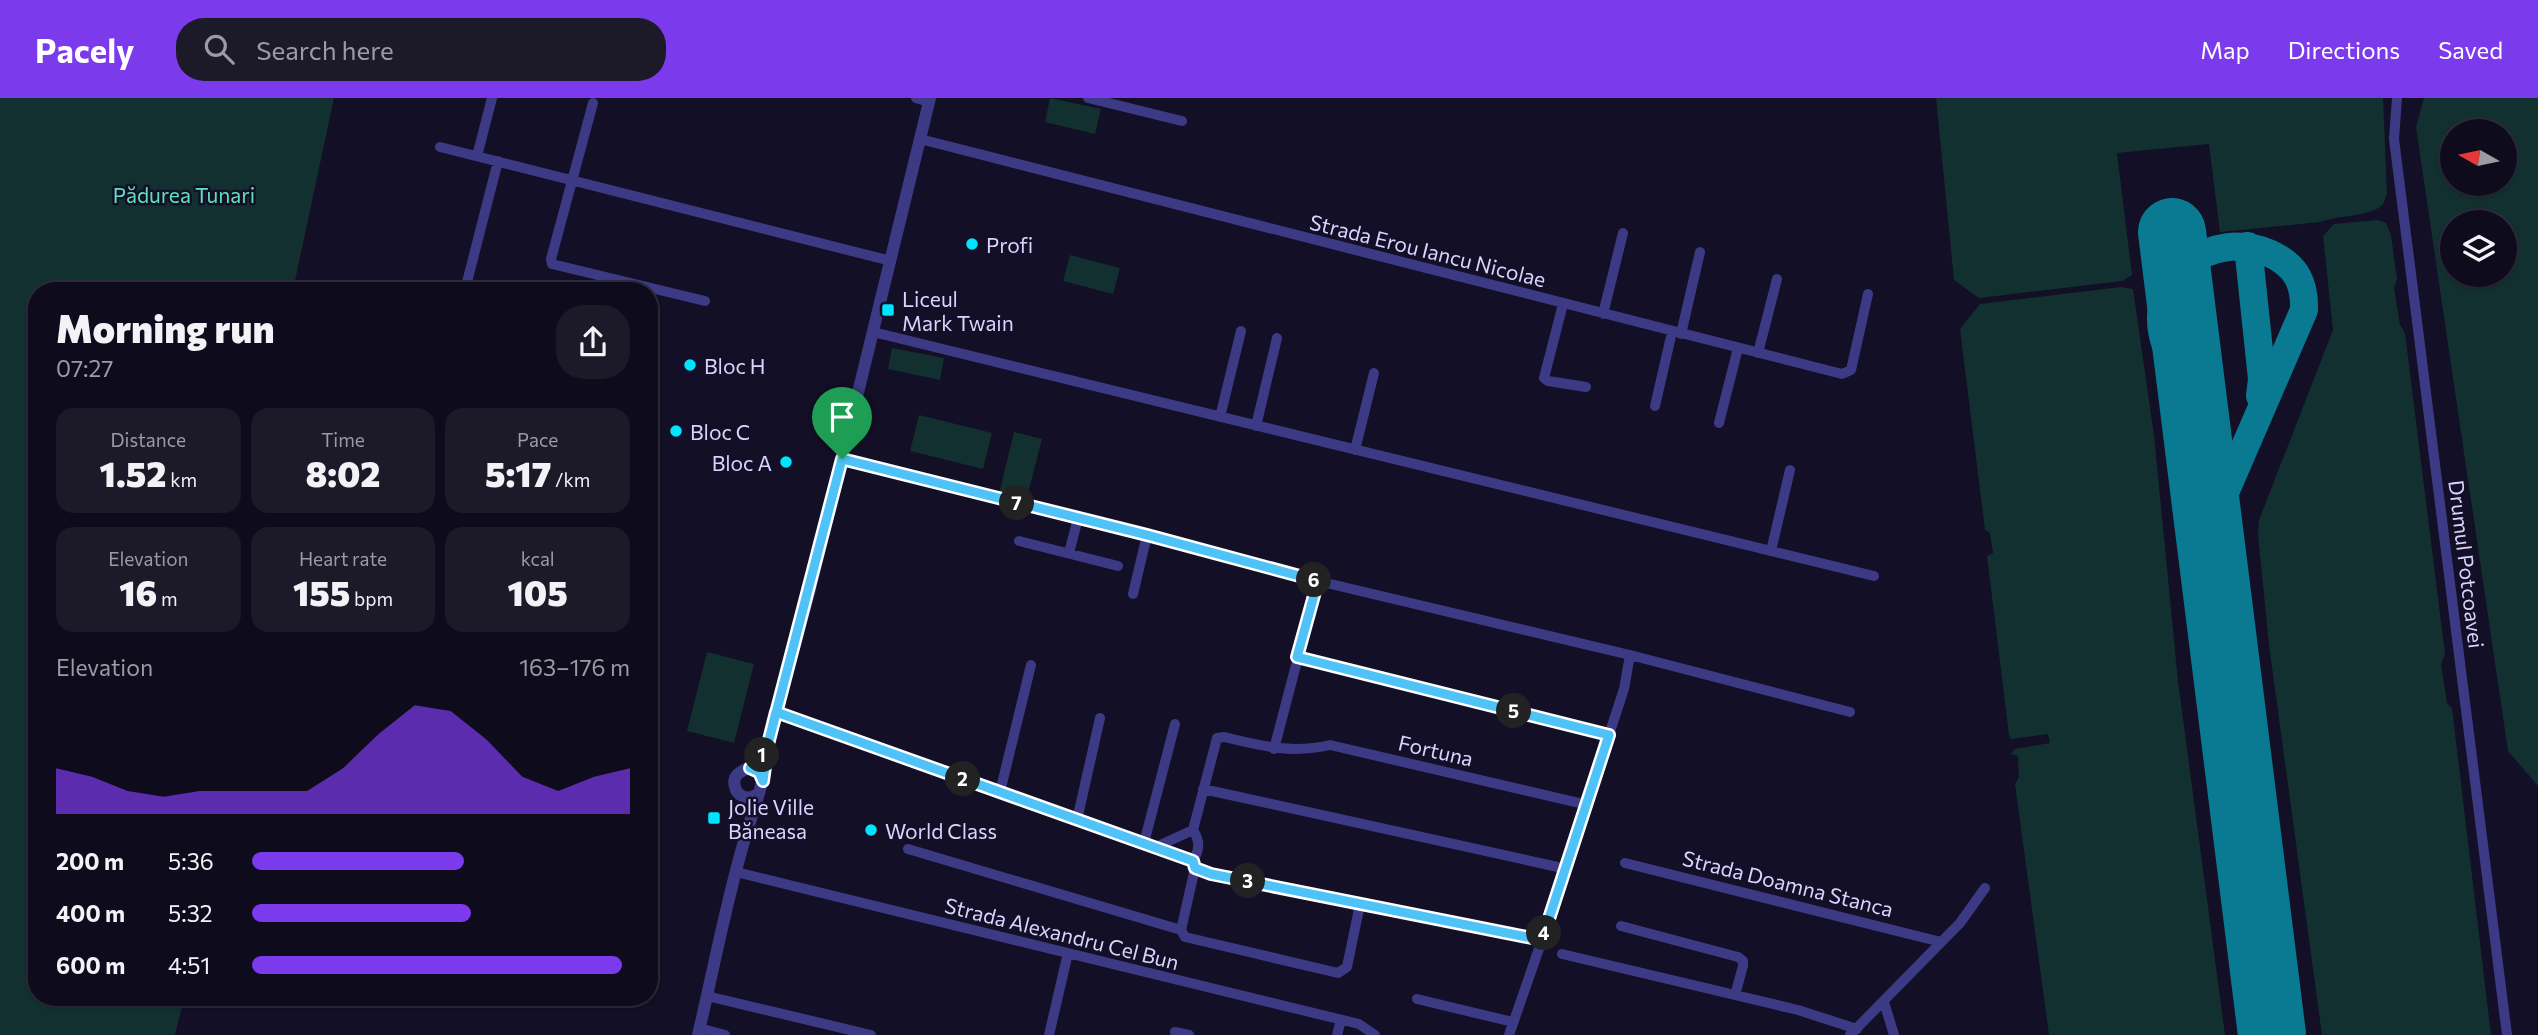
<!DOCTYPE html>
<meta charset="utf-8">
<style>
body{margin:0;font-family:Commissioner,sans-serif;background:#1c1929;color:#f1f3f6;height:100vh;display:flex;flex-direction:column;font-size:26px;white-space:nowrap}
*{box-sizing:border-box;margin:0}
p{font-size:23px;color:#9b9ba3}
.icon{flex:none;width:38px;height:38px;fill:none;stroke:currentColor;stroke-width:2;stroke-linecap:round;stroke-linejoin:round}
.map{position:relative;flex:1;overflow:hidden}
.drawer{position:absolute;left:28px;top:184px;width:630px;height:724px;display:flex;flex-direction:column;background:#0e0b1c;border-radius:28px;box-shadow:0 2px 5px #0004,0 0 0 2px #2e2b3b}
.drawer>*{flex:none}
.needle{width:46px;rotate:279deg}
.buttons{position:absolute;left:2440px;top:21px;display:grid;gap:14px}
.buttons a{display:grid;place-items:center;width:77px;height:77px;border-radius:50%;background:#0e0b1c;box-shadow:0 2px 5px #0004,0 0 0 2px #2e2b3b;font-size:35px}
.pin{position:absolute;display:grid;place-items:center;width:60px;height:60px;color:#fff;margin:-72px -30px;border-radius:50% 50% 50% 0;rotate:-45deg;box-shadow:0 0 7px #0007}
.pin .icon{rotate:45deg}
.km{position:absolute;width:35px;height:35px;margin:-18px;border-radius:50%;background:#222;color:#fff;font-size:19px;line-height:35px;text-align:center}
.round{display:grid;place-items:center;flex:none;width:74px;height:74px;border-radius:28px;background:#1c1929}
.headline{display:flex;align-items:center;justify-content:space-between;height:119px;padding:0 28px}
h1{font-size:38px;font-weight:800;line-height:52px}
.stats{display:grid;grid-template-columns:repeat(3,1fr);gap:10px;height:119px;padding:7px 28px}
.stats div{display:grid;align-content:center;border-radius:18px;background:#1c1929;text-align:center}
.stats b{font-size:35px;font-weight:800}
.stats small{font-size:19px;font-weight:400}
.stats p{font-size:19px}
.chart{height:196px;padding:14px 28px}
.chart p{display:flex;justify-content:space-between}
.chart svg{width:100%;height:126px;margin-top:7px;fill:#7c3aed;opacity:.7}
ul{padding:0 28px;list-style:none;font-size:23px}
li{display:grid;grid-template-columns:112px 84px 1fr;align-items:center;height:52px}
li i{height:18px;border-radius:9px;background:#7c3aed}
header{display:flex;align-items:center;gap:42px;box-sizing:border-box;height:98px;padding:0 35px;background:#7c3aed;color:#fff}
header strong{font-size:33px}
nav{display:flex;gap:38px;margin-inline-start:auto;font-size:24px}
.search{width:490px;height:63px;background:#1c1929;display:flex;align-items:center;gap:18px;box-sizing:border-box;padding:0 24px;border-radius:28px;color:#9b9ba3;font-size:26px}
.map>svg:first-child{display:block}
.green{fill:#12302f;fill-rule:evenodd}
.lines{fill:none;stroke-linecap:round;stroke-linejoin:round}
.taxiway{stroke:#0a7a92;stroke-width:28}
.runway{stroke:#0a7a92;stroke-width:68}
.minor{stroke:#3d3a85;stroke-width:10}
.tertiary{stroke:#3d3a85;stroke-width:12}
.route-casing{stroke:#fff;stroke-width:14}
.route{stroke:#4fc3f7;stroke-width:9}
.poi-dot{fill:#00e5ff;stroke:#130f26;stroke-width:2.5}
.labels{text-anchor:middle;dominant-baseline:central;stroke-width:5;stroke-linejoin:round;paint-order:stroke}
.park-label{font-size:21px;fill:#5fe0c0;stroke:#130f26}
.poi-label{font-size:21px;fill:#d9d4ff;stroke:#130f26;text-anchor:start}
.street-label{font-size:21px;fill:#d9d4ff;stroke:#130f26}
</style>
<header>
<strong>Pacely</strong>
<div class="search"><svg class="icon" aria-label="search" viewBox="0 0 24 24"><circle cx="10" cy="10" r="6"/><path d="M15 15l6 6"/></svg>Search here</div>
<nav><a>Map</a><a>Directions</a><a>Saved</a></nav>
</header>
<div class="map">
<svg width="2538" height="937" viewBox="0 0 2538 937">
<rect width="100%" height="100%" fill="#130f26"/>
<path class="green" d="M0 0H334L293 192H37V900H184L175 937H0Z
M1050 0 1101 11 1095 36 1045 24Z
M1936 0H2383L2387 96C2385 100 2385 104 2382 107 2372 118 2335 118 2320 124L2220 134 2209 46 2117 55 2132 177 2122 183 1979 200 1954 182Z
M2424 0H2538V688L2508 653 2416 29ZM2452 33H2504V86H2452ZM2452 124H2504V177H2452Z
M2378 122 2386 125 2391 137 2397 181 2394 190 2400 227 2405 235 2445 556 2441 566 2447 605 2452 610 2491 937H2322L2269 547 2258 437 2259 422 2333 232 2323 138 2334 126Z
M1070 157 1120 170 1113 196 1063 183Z
M2121 189 2133 191 2154 337 2178 583 2225 937H2049L2015 686 2019 679 2018 658 2011 656 2015 651 2050 645 2048 636 2011 641 2009 637 1987 458 1993 455 1990 435 1985 432 1960 231 1980 206Z
M892 250 944 260 940 282 888 271Z
M919 317 992 335 983 371 910 353Z
M1014 334 1042 341 1026 403 999 396Z
M707 554 754 566 734 645 687 633Z"/>
<g class="lines">
<path class="taxiway" d="M2248 148 2262 281 2260 298
M2191 285C2180 273 2170 261 2165 245 2144 180 2211 129 2271 156 2296 168 2305 185 2304 212L2224 397 2216 429 2212 456"/>
<path class="runway" d="M2172 134 2272 937"/>
<path class="minor" d="M916 0 929 4
M1088 0 1182 23
M2397 0 2394 41 2507 937
M593 5 551 161 552 166 705 203
M920 41 1842 276 1851 272 1868 196
M440 49 891 163
M477 58 492 0
M465 192 498 63
M1563 206 1544 280 1548 283 1586 289
M1603 216 1623 135
M873 234 1874 478
M1681 236 1700 154
M1758 255 1777 181
M1655 308 1672 234
M1220 319 1241 233
M1719 325 1738 250
M1256 328 1277 240
M1355 352 1374 275
M842 361 1147 437 1318 483 1630 557 1850 614
M1019 443 1118 468
M1771 453 1790 372
M1069 455 1078 420
M1133 496 1147 437
M1297 559 1610 637
M776 614 1193 763
M1274 651 1318 483
M1203 691 1567 771
M1000 694 1031 567
M1077 722 1100 620
M1144 745 1175 626
M1156 749 1193 732
M908 751 1181 832
M1625 765 1941 844
M1195 770 1211 776 1542 842 1624 591 1630 557
M736 774 1359 926 1375 937
M1360 806 1347 869 1338 875 1185 839 1181 832 1195 770 1193 763C1200 751 1200 743 1193 732L1217 640 1224 639C1262 648 1291 656 1330 647L1588 707
M1621 828 1738 859 1743 863V868L1735 897
M1562 856 1798 912 1857 931
M707 898 871 937
M1417 901 1513 924
M1884 904 1894 937
M699 930 725 937
M1175 934 1189 937
M1049 937 1068 855
M1337 937 1341 922
M1509 937 1542 842
M1850 937 1960 825 1985 790"/>
<path class="tertiary" d="M758 696C752 699 748 701 742 698 738 696 736 693 735 689 730 672 751 672 759 663 763 657 766 649 769 642L809 495 930 0
M698 937C713 874 725 809 743 747 752 714 765 686 767 653"/>
</g>
<g class="lines">
<g class="route-casing">
<path id="route" d="M842 361 768 646 761 659 750 670 759 674 763 683 768 646 776 614 1193 763 1195 770 1211 776 1542 842 1609 637 1297 559 1318 483 1147 437 842 361"/>
</g>
<use href="#route" class="route"/>
</g>
<g class="poi-dot">
<circle cx="972" cy="146" r="7"/>
<rect x="881" y="205" width="14" height="14" rx="3.5"/>
<circle cx="690" cy="267" r="7"/>
<circle cx="676" cy="333" r="7"/>
<circle cx="786" cy="364" r="7"/>
<rect x="707" y="713" width="14" height="14" rx="3.5"/>
<circle cx="871" cy="732" r="7"/>
</g>
<g class="labels">
<g class="park-label">
<text x="184" y="96">Pădurea Tunari</text>
</g>
<g class="poi-label">
<text x="986" y="146">Profi</text>
<text x="902" y="200">Liceul<tspan x="902" dy="24">Mark Twain</tspan></text>
<text x="704" y="267">Bloc H</text>
<text x="690" y="333">Bloc C</text>
<text x="772" y="364" text-anchor="end">Bloc A</text>
<text x="728" y="708">Jolie Ville<tspan x="728" dy="24">Băneasa</tspan></text>
<text x="885" y="732">World Class</text>
</g>
<g class="street-label">
<text transform="translate(1428 152) rotate(14)">Strada Erou Iancu Nicolae</text>
<text transform="translate(2467 466) rotate(83)">Drumul Potcoavei</text>
<text transform="translate(1436 652) rotate(13)">Fortuna</text>
<text transform="translate(1788 785) rotate(14)">Strada Doamna Stanca</text>
<text transform="translate(1062 835) rotate(14)">Strada Alexandru Cel Bun</text>
</g>
</g>
</svg>
<div class="buttons">
<a><svg class="needle" viewBox="-14 -14 28 28"><path d="M0-13l5 13h-10z" fill="#e53935"/><path d="M0 13l5-13h-10z" fill="#9b9ba3"/></svg></a>
<a><svg class="icon" aria-label="layers" viewBox="0 0 24 24"><path d="M12 4l9 5-9 5-9-5zM3 14l9 5 9-5"/></svg></a>
</div>
<div class="pin" style="left:842px;top:361px;background:#1e9e55"><svg class="icon" aria-label="arrive" viewBox="0 0 24 24"><path d="M6 21V4h12l-3 4 3 4H6"/></svg></div>
<b class="km" style="left:762px;top:657px">1</b>
<b class="km" style="left:963px;top:681px">2</b>
<b class="km" style="left:1248px;top:783px">3</b>
<b class="km" style="left:1544px;top:835px">4</b>
<b class="km" style="left:1514px;top:613px">5</b>
<b class="km" style="left:1314px;top:482px">6</b>
<b class="km" style="left:1017px;top:405px">7</b>
<section class="drawer">
<div class="headline"><div><h1>Morning run</h1><p>07:27</p></div><a class="round"><svg class="icon" aria-label="share" viewBox="0 0 24 24"><path d="M12 15V3M7 8l5-5 5 5M5 13v7h14v-7"/></svg></a></div>
<div class="stats">
<div><p>Distance</p><b>1.52<small> km</small></b></div>
<div><p>Time</p><b>8:02</b></div>
<div><p>Pace</p><b>5:17<small> /km</small></b></div>
</div>
<div class="stats">
<div><p>Elevation</p><b>16<small> m</small></b></div>
<div><p>Heart rate</p><b>155<small> bpm</small></b></div>
<div><p>kcal</p><b>105</b></div>
</div>
<div class="chart"><p><span>Elevation</span>163–176 m</p>
<svg viewBox="0 0 160 44" preserveAspectRatio="none"><path d="M0 44V28L10 31L20 36L30 38L40 36L50 36L60 36L70 36L80 28L90 16L100 6L110 8L120 18L130 31L140 36L150 31L160 28V44z"/></svg>
</div>
<ul>
<li><b>200 m</b>5:36<i style="width:56%"></i></li>
<li><b>400 m</b>5:32<i style="width:58%"></i></li>
<li><b>600 m</b>4:51<i style="width:98%"></i></li>
</ul>
</section>
</div>
